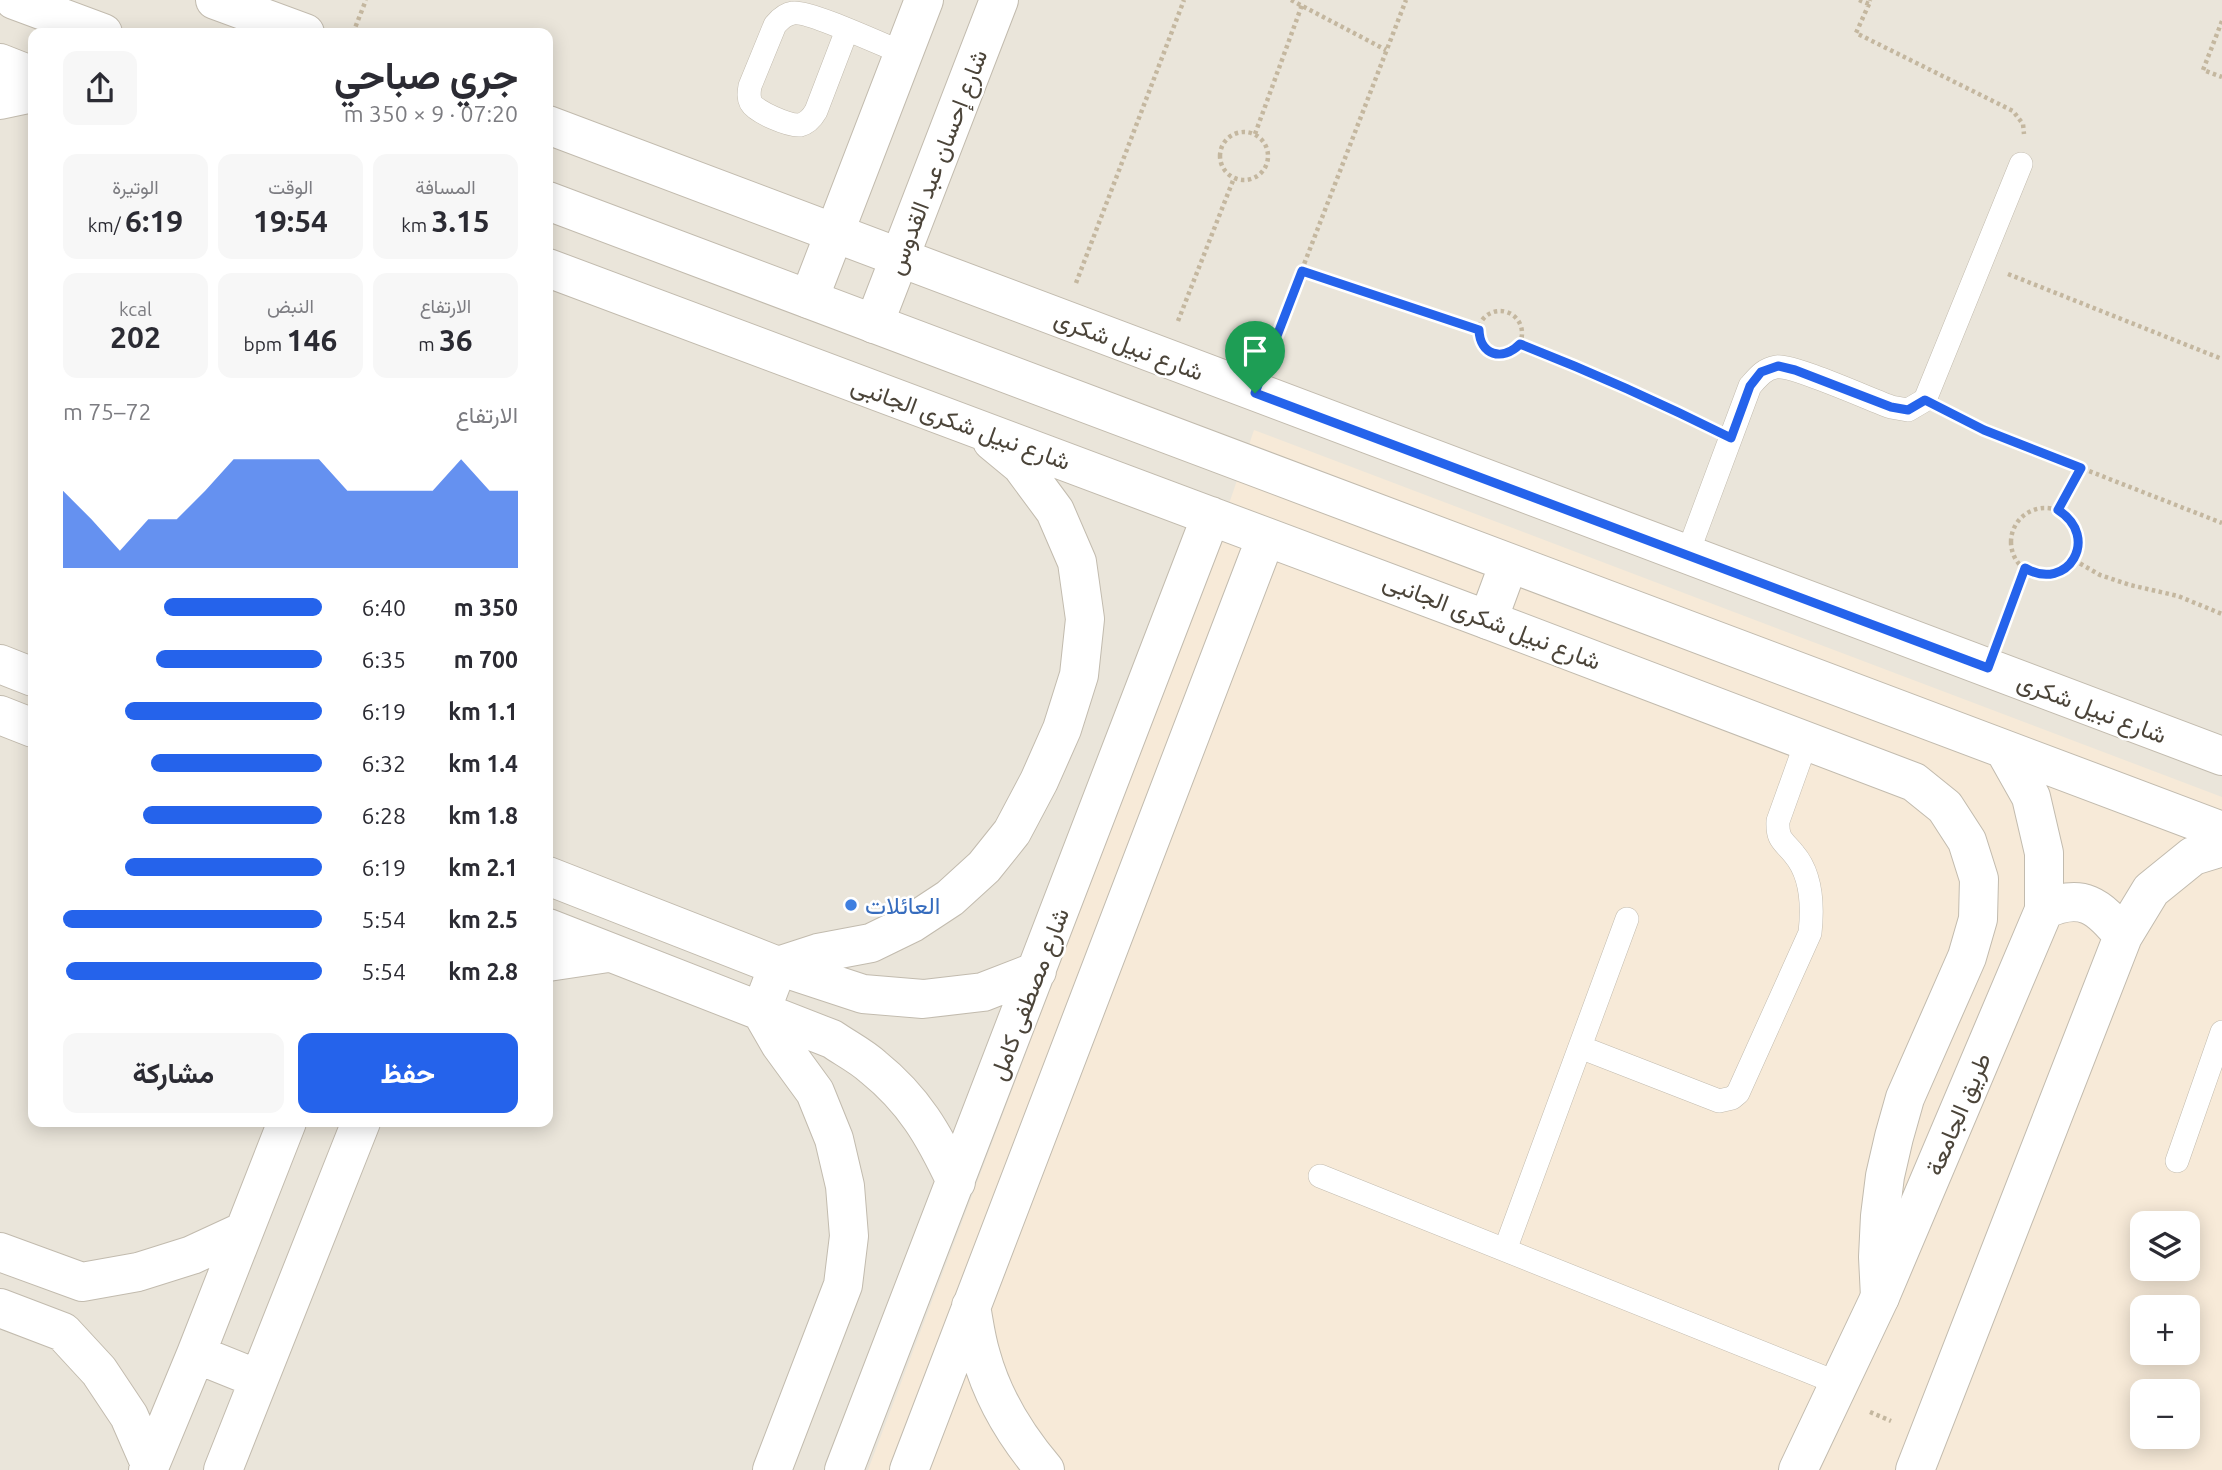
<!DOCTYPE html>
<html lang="ar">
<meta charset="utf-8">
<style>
body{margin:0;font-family:Ubuntu,Vazirmatn,sans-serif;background:#f7f7f7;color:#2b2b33;direction:rtl;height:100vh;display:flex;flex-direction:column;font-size:26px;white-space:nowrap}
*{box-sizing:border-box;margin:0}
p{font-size:23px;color:#7c7c81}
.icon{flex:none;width:38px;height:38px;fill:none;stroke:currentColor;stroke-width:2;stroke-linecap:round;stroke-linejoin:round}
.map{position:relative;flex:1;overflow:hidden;direction:ltr}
.sheet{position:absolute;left:28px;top:28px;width:525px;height:1099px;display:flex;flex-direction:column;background:#fff;border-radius:14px;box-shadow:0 4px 18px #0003;direction:rtl}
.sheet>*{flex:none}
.tools{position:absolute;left:2130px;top:1211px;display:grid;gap:14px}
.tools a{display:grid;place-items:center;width:70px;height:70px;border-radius:14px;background:#fff;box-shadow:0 4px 18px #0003;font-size:35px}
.pin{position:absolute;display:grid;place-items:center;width:60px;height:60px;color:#fff;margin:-72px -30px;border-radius:50% 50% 50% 0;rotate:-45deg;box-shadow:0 0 7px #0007}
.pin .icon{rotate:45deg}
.round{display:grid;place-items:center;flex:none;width:74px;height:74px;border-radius:14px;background:#f7f7f7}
.summary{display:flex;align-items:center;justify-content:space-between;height:119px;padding:0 35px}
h1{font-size:38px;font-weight:700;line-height:52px}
.stats{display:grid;grid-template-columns:repeat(3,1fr);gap:10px;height:119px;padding:7px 35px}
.stats div{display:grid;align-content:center;border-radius:14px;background:#f7f7f7;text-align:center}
.stats b{font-size:30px;font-weight:700}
.stats small{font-size:19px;font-weight:400}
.stats p{font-size:19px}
.chart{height:196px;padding:14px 35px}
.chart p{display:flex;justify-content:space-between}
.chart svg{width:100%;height:126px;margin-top:7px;fill:#2563eb;opacity:.7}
.action{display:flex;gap:14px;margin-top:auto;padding:14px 35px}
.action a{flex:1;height:80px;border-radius:14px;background:#2563eb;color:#fff;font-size:28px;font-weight:700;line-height:80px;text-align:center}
.action a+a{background:#f7f7f7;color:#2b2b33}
ul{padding:0 35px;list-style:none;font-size:23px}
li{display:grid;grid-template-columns:112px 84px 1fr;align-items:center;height:52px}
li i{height:18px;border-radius:9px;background:#2563eb}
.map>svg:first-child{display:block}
.residential{fill:#eae5da;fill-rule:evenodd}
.commercial{fill:#f7ead8;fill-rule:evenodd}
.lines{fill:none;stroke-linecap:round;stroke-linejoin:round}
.service-casing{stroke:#c2bbae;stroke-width:24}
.minor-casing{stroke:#c2bbae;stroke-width:40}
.tertiary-casing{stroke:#c2bbae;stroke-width:40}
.path{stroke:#c4b79f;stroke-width:4.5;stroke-dasharray:3.5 3.5;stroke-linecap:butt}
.service{stroke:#fff;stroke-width:23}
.minor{stroke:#fff;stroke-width:38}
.tertiary{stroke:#fff;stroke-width:38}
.route-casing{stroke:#fff;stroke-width:14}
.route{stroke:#2563eb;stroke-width:9}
.shop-dot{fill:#3f7fe0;stroke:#fff;stroke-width:2.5}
.labels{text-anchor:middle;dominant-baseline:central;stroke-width:5;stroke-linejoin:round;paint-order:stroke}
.street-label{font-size:24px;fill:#4b4439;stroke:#fff}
.shop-label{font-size:24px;fill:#366cbe;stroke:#fff;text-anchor:start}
</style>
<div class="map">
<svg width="2222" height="1470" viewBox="0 0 2222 1470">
<rect width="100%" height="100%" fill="#f6f3ec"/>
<path class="residential" d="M0 0H2222V1470H0ZM33 33H548V1122H33ZM2142 1223H2188V1269H2142ZM2142 1307H2188V1353H2142ZM2142 1391H2188V1437H2142Z"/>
<path class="commercial" d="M1254 430 2222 797V1470H868L1186 631ZM2142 1223H2188V1269H2142ZM2142 1307H2188V1353H2142ZM2142 1391H2188V1437H2142Z"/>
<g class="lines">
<g class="service-casing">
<path id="service" d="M847 30 816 111C812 118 808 123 800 125 789 126 756 112 751 103 748 97 749 92 750 86L775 25C780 19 786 14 793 13 808 10 885 46 903 53
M1687 555 1750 386C1758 377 1764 369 1776 367 1792 364 1871 400 1891 407L1908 410 1925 400 2021 164
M1580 1047 1719 1101 1732 1098 1738 1093 1810 933C1813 906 1812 875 1794 854 1784 841 1777 841 1778 821L1807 740
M2177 1161 2222 1032
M1320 1176 1840 1384
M1505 1250 1627 919"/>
</g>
<g class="minor-casing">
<path id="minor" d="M0 63 33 76
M0 100 33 93
M548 268 1488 620 1914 782 1945 807 1967 841 1979 879 1978 919 1967 957 1905 1098 1894 1137 1885 1176 1880 1216 1878 1257 1880 1297
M809 299 924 0
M874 324 999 0
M0 664 33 677
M0 715 33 728
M548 876 778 966 863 994 923 999 983 992 1037 971
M548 928 832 1039C845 1048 861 1056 873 1067 914 1100 934 1135 956 1182
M548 962 608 953
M0 1252 82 1282 138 1272 192 1255 244 1231
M971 1306C974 1322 976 1339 981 1355 993 1399 1016 1436 1045 1470
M0 1308 63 1332 99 1371 129 1416 150 1464
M196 1354 258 1379
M148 1470 196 1354 287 1122
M223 1470 361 1122
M772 1470 843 1285 849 1236 845 1186 834 1139 815 1092 780 1044 761 1011 778 966 818 953 871 943 912 923 950 898 984 867 1012 832 1039 781 1062 729 1079 675 1085 619 1077 562 1055 511 1021 465 992 441
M844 1470 1211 516
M909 1470 1266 537"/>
</g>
<g class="tertiary-casing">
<path id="tertiary" d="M14 0 103 33
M215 0 305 33
M548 125 2222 756
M548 201 2222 831
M1488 620 1509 563
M2044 910C2082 892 2099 906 2123 936
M1798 1470 1880 1297 2044 910V853L2031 797 2004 749
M1915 1470 2123 936 2151 890 2193 856 2222 847"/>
</g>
<path class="path" d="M1291 0 1386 50
M1859 0 1869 4 1870 0
M1869 4 1856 33 2013 111 2023 124 2024 134
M2222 21 2203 70 2222 77
M353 33 366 0
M1220 156a24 24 0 1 1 48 0a24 24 0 1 1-48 0Z
M1255 134 1302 5
M1302 271 1479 330
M2008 274 2222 359
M1076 283 1184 0
M1478 333a22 22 0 1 1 44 0a22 22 0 1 1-44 0Z
M1178 321 1234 178
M1519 344 1591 372 1701 423
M1269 355 1406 0
M1953 416 1984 430 2222 523
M2011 542a34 34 0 1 1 68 0a34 34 0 1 1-68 0Z
M2058 510 2081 468
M2074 560 2100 575 2130 585 2178 596 2222 614
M2002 630 2025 568
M1870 1412 1891 1421"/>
<use href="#service" class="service"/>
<use href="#minor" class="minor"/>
<use href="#tertiary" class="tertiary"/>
</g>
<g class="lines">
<g class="route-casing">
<path id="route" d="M1302 271 1479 330C1480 355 1502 362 1520 344 1592 372 1661 403 1731 438L1750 386 1761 372 1778 366 1795 370 1891 407 1908 410 1925 400 1984 430 2081 468 2058 510C2101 537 2068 593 2025 568L1988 668 1255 393Z"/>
</g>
<use href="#route" class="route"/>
</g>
<circle class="shop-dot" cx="851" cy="905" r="7"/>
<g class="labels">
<g class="street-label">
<text transform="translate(937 162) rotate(-69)">شارع إحسان عبد القدوس</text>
<text transform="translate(1129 345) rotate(21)">شارع نبيل شكرى</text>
<text transform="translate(961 423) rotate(20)">شارع نبيل شكرى الجانبى</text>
<text transform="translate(1492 621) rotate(21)">شارع نبيل شكرى الجانبى</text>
<text transform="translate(2092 708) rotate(21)">شارع نبيل شكرى</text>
<text transform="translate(1029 994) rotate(-69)">شارع مصطفى كامل</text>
<text transform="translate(1958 1114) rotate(-67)">طريق الجامعة</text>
</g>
<g class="shop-label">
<text x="865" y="905">العائلات</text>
</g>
</g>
</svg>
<div class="tools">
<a><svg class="icon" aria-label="layers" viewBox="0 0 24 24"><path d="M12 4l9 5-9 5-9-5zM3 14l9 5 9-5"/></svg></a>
<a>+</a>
<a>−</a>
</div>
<div class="pin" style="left:1255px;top:393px;background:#1e9e55"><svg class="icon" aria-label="arrive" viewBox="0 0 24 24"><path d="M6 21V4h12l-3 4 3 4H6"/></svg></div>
<section class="sheet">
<div class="summary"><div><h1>جري صباحي</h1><p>07:20 · 9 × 350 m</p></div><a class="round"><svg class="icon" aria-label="share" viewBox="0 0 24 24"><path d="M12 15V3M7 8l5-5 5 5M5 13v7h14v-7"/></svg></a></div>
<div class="stats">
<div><p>المسافة</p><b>3.15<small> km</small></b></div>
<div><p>الوقت</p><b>19:54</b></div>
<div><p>الوتيرة</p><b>6:19<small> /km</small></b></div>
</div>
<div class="stats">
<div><p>الارتفاع</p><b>36<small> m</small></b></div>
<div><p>النبض</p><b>146<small> bpm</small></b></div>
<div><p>kcal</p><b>202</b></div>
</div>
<div class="chart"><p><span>الارتفاع</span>72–75 m</p>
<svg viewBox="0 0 160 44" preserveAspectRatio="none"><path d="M0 44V17L10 27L20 38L30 27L40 27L50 17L60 6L70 6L80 6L90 6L100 17L110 17L120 17L130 17L140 6L150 17L160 17V44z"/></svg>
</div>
<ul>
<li><b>350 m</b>6:40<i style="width:61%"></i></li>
<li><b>700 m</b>6:35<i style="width:64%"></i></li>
<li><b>1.1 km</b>6:19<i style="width:76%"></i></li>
<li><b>1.4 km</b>6:32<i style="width:66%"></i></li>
<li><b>1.8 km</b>6:28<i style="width:69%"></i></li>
<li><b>2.1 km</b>6:19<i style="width:76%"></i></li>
<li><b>2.5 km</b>5:54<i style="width:100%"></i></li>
<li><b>2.8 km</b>5:54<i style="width:99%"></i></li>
</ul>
<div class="action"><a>حفظ</a><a>مشاركة</a></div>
</section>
</div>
